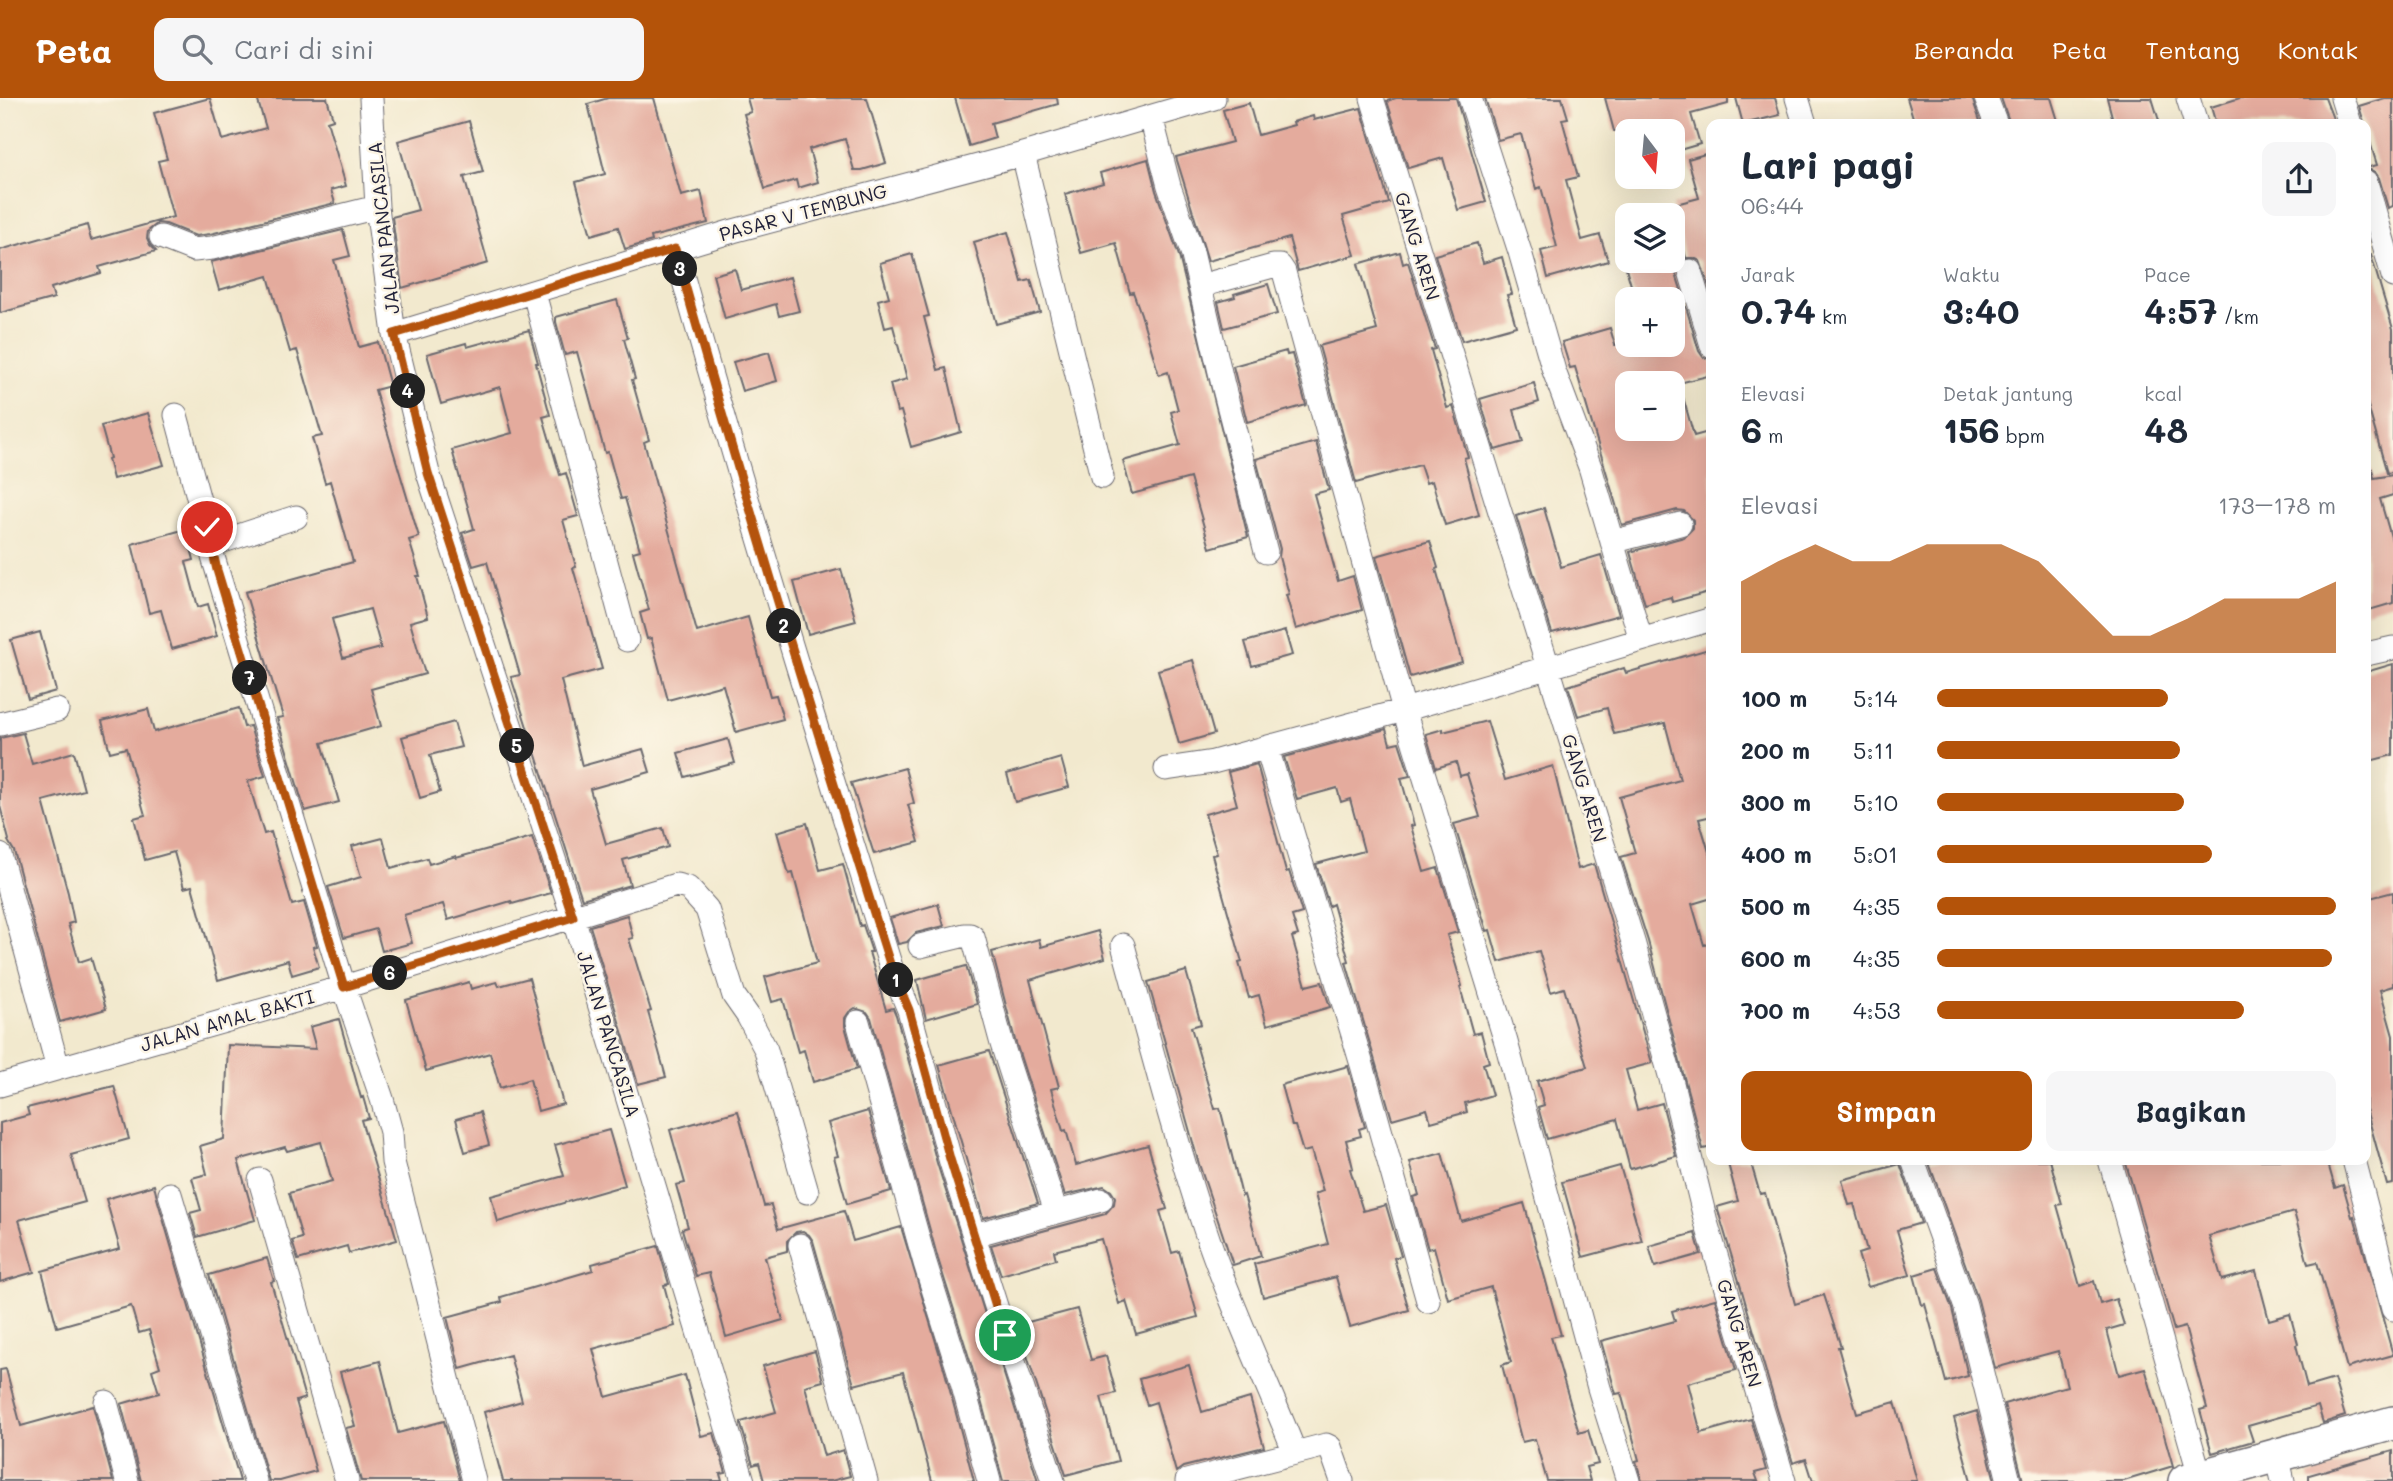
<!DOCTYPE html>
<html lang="id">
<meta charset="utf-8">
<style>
body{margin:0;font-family:Mali,sans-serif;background:#f6f6f7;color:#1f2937;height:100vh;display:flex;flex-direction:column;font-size:26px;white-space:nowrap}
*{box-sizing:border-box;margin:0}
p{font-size:23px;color:#747a83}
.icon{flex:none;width:38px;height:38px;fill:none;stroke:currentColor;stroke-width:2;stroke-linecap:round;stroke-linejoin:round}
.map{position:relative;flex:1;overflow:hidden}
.side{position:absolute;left:1706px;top:21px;width:665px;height:1046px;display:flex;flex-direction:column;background:#fff;border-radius:14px;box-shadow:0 7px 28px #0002}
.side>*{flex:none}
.needle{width:46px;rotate:164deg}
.fabs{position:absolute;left:1615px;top:21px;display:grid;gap:14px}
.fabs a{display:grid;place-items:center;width:70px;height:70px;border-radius:14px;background:#fff;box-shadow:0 7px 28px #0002;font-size:35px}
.pin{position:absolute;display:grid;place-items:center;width:60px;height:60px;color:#fff;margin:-30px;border:4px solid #fff;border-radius:50%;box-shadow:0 2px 7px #0007}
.km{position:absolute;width:35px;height:35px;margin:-18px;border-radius:50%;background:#222;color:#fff;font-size:19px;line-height:35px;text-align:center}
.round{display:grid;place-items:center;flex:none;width:74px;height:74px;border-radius:14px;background:#f6f6f7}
.overview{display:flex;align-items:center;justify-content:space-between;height:119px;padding:0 35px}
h1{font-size:38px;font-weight:700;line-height:52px}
.metrics{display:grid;grid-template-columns:repeat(3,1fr);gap:10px;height:119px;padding:7px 35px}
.metrics div{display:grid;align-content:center}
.metrics b{font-size:35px;font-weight:700}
.metrics small{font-size:19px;font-weight:400}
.metrics p{font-size:19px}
.chart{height:196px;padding:14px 35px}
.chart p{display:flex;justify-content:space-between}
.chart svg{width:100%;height:126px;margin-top:7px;fill:#b45309;opacity:.7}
.action{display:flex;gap:14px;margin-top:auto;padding:14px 35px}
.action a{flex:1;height:80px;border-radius:14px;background:#b45309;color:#fff;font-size:28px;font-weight:700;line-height:80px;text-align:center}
.action a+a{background:#f6f6f7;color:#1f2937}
ul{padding:0 35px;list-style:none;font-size:23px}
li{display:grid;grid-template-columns:112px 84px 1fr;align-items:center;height:52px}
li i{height:18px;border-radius:9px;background:#b45309}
header{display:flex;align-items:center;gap:42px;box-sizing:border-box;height:98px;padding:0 35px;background:#b45309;color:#fff}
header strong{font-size:33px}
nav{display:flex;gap:38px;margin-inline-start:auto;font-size:24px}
.search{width:490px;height:63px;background:#f6f6f7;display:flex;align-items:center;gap:18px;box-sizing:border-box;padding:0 24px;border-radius:14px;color:#747a83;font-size:26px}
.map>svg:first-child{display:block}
.building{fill:#e4ab9d;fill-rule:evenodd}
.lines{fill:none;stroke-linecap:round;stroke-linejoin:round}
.street-casing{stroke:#6b686e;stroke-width:25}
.secondary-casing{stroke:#6b686e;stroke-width:36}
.street{stroke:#fff;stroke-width:23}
.secondary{stroke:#fff;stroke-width:33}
.route-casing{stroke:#fff;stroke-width:14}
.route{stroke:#b45309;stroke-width:9}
.labels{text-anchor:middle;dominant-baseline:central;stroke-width:5;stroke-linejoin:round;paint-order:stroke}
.street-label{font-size:19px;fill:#22223b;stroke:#fcf5e5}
</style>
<header>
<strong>Peta</strong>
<div class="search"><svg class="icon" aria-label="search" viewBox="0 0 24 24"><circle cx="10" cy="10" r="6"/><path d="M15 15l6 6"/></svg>Cari di sini</div>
<nav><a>Beranda</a><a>Peta</a><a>Tentang</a><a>Kontak</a></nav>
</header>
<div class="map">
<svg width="2393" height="1383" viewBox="0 0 2393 1383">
<rect width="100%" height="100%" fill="#fcf5e5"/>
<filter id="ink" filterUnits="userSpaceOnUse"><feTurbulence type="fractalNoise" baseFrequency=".0143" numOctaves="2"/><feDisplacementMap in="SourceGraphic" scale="14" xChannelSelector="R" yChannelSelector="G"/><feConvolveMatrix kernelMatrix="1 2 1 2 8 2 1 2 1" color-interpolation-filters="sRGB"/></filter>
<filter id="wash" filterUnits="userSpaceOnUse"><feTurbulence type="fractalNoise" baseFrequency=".00686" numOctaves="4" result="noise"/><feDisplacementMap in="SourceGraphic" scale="28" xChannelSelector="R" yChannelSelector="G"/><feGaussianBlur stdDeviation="1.57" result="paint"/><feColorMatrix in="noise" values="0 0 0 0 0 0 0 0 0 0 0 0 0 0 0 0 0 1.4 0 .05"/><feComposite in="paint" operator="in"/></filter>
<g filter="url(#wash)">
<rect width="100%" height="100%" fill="#f2e9ce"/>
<g id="blocks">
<path class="building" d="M210 0 222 42 266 30 257 0H327L333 21 327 23 346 88 331 92 335 105 210 136 196 138 166 126 158 125 148 133 147 140 150 147 156 153 99 169 101 175 51 190 54 200 0 215V152L87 127 91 142 173 119 158 63 167 61 154 15Z
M608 0H654L681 98 701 93 708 125 651 139 652 143 625 151 618 129 591 137 576 84 605 76 588 6Z
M747 0H867L886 65 862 72H854L845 41 809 51 818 84 798 90 796 82 765 91 744 16 751 14Z
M955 0H1057L1058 6 991 25 995 40 969 48Z
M1396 0H1456L1486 104 1458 112 1443 60 1408 70 1387 3Z
M1485 0H1562L1568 20 1562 21 1578 79 1566 82 1582 142 1600 137 1608 163 1548 180 1541 153 1557 149 1541 89 1536 91 1521 36 1498 42Z
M1605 0H1728V6L1691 16 1700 46 1673 54V33H1614Z
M1736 0H1775L1780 17 1743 26Z
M1907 0H1972L1981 26H1915Z
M2001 0H2051L2059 26H2010Z
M2107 0H2152L2160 26H2114Z
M2240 0H2325L2335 26H2216L2211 9Z
M2385 0H2393V108L2388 110 2379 80 2375 74 2366 70 2377 67 2359 8Z
M1249 5 1258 37 1294 27 1293 24 1313 18 1314 22 1361 10 1389 105 1343 118 1355 157 1298 173 1289 140 1208 163 1176 59 1232 44 1223 12Z
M469 23 483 74 464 79 488 165 402 190 392 119 418 112 398 43Z
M1712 54V197L1700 163 1694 160H1686L1672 107 1699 100 1688 61Z
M1148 61 1156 93 1179 158 1248 439 1210 450 1190 380 1132 396 1123 363 1180 347 1171 314 1178 312 1168 274 1159 277 1141 216 1133 194 1130 195 1116 145 1081 155 1065 96 1103 85 1100 75Z
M343 132 350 158 334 162 359 249 378 244 390 288 375 292 419 439 409 442 420 478H417L428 519 410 524 425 576 371 591 381 628 322 645 339 704 305 713 277 620 283 619 245 494 353 464 330 383 325 385 312 340 322 338 297 252 290 254 268 178 219 192 211 164ZM370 511 381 550 343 560 332 521Z
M1008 134 1022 184 1031 182 1040 214 996 226 974 144Z
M1477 145 1483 165 1502 159 1512 196 1507 197 1516 228 1462 243 1435 157Z
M1400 154 1403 166 1408 164 1435 251 1431 252 1447 310 1453 308 1468 359 1464 360 1479 417 1445 427 1432 383 1426 385 1420 367 1356 385 1319 248 1377 232 1358 166Z
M912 156 929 218 924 219 938 272 946 270 961 334 911 349 901 313 897 314 890 286 907 281 893 228 885 230 878 202 889 199 880 165Z
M2371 157 2393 231V374L2387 375 2366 301V158Z
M1624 163H1681L1677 169 1676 176 1684 201H1635Z
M735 171 741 192 790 179 799 213 779 218 776 206 725 221 713 177Z
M1268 186 1277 216 1224 230 1218 204 1235 199 1234 196Z
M617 202 628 240 624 241 635 281 632 282 649 342 644 344 697 534 748 519 770 598 776 597 783 621 736 634 723 587 668 602 651 540 647 541 640 515 649 512 633 454 640 452 625 400 621 401 608 354 605 355 577 254 565 257 556 224V219Z
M1686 209 1699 253 1703 259 1712 262V277L1679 285 1694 338 1712 333V493L1672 504 1671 499 1645 506 1630 454 1684 439 1693 430V422L1684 413 1677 412 1622 427 1575 269 1570 270 1562 244 1610 230 1615 247H1673V212ZM1628 285H1677L1673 286V331H1628Z
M529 232 538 265H536L550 317 543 319 560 377 566 375 578 418 563 422 576 469 573 470 602 571 561 582 582 668 643 651 650 674 590 691 606 746 663 730 668 749 623 762 630 787 582 801 511 579 520 577 487 464 473 468 462 435 474 431 452 352 512 335 500 289 441 306 427 256 466 245 467 249Z
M1286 253 1287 257 1292 256 1306 307 1247 324 1233 268Z
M769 254 777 283 742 293 733 264Z
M1534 285 1539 304 1514 312 1523 344 1495 352 1480 301Z
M148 315 164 367 113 381 108 361 110 360 101 328Z
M1316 344 1329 392 1314 396 1338 483 1353 478 1362 512 1296 531 1286 497 1289 496 1279 459 1280 451 1256 361Z
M2372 371 2374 380 2393 377V397L2380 401 2393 446V505L2366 513V372Z
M1544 410 1561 469 1601 457 1619 517 1552 535 1516 418Z
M186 431 194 462 186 464 198 509 208 506 217 538 172 551 161 512 149 515 132 446Z
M1430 443 1438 470 1436 471 1462 564 1410 579 1376 458Z
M841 471 856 523 808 536 794 484Z
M1285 533 1292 557 1252 568 1245 544Z
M40 534 56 593 28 601 11 542Z
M1712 550V718L1699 721 1712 764V800L1692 806 1704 847 1712 845V1049L1703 1051 1648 843 1621 759 1635 755 1619 699 1680 682 1665 625 1614 636 1607 610 1578 618 1568 588 1624 570 1626 575Z
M1193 562 1214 636 1179 646 1158 572Z
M2393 566V657L2366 664V574Z
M239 610 244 629 250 628 265 678 248 683 264 736 271 734 292 807 304 804 317 848 313 849 319 869 292 877 288 862 218 882 192 788 184 790 174 754 145 762 134 720 145 717 126 650 110 654 102 623 148 611 154 634Z
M1487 623 1505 682 1553 668 1578 771 1594 766 1652 965 1626 972 1637 1012 1662 1005 1676 1058 1630 1071 1617 1021 1547 1041 1538 1009 1544 1007 1537 983 1587 969 1564 890 1551 894 1539 853 1499 864 1490 832 1487 833 1454 726 1480 719 1467 676 1460 678 1456 664 1436 670 1426 636 1443 631V634Z
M454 624 461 649 430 657 440 694 420 700 402 639Z
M1386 631 1390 646 1399 644 1410 678 1401 680 1414 727 1411 728 1424 774 1438 770 1458 834 1447 837 1462 888 1460 889 1473 936 1481 934 1489 964 1483 966 1492 997 1465 1005 1467 1014 1431 1024 1427 1011 1392 1021 1346 864 1349 863 1333 806 1329 808 1316 766 1364 753 1350 701 1341 704 1337 690 1297 701 1284 659Z
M23 635 32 666 74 654 84 692 43 703 68 795 74 824 68 826 79 864 91 860 106 911 60 924 14 753 8 743 9 742 0 708V640Z
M728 641 735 665 685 679 678 655Z
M1061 660 1069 689 1015 704 1007 676Z
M1257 666 1286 774 1289 773 1302 815 1292 818 1298 837 1292 839 1306 888 1322 884 1330 909 1267 927 1259 897 1249 900 1239 865 1242 864 1212 757 1217 756 1205 716 1237 707 1228 674Z
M905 670 914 705 908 707 919 744 874 756 851 685Z
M807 725 820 772 843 766 860 828 863 827 872 854H869L886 912 893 910 896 917 937 1065 1038 1383H1003L971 1266 938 1161 871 920 867 914 855 910 849 914 845 920V928L857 971 813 984 804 952 798 954 783 901 772 904 765 879 817 865 793 775 789 776 777 734Z
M532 739 551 795 512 806 511 803 448 822 443 806 404 817 412 845 382 853 376 831 344 840 328 789 361 779 352 748 383 740 391 770 427 760 429 766 456 758V760Z
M2393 794V888L2380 892 2393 938V1086L2387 1087 2366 1011V801Z
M938 806 944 828 916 835 907 844 898 846 890 820Z
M627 817 633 840 629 841 651 913 648 914 666 979 638 986 590 828Z
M1098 833 1105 860 1030 882 1059 989 1051 991 1063 1033 1066 1032 1076 1067 1148 1047 1167 1111 1160 1113 1172 1155 1179 1153 1198 1219 1136 1236 1126 1203 1119 1206 1101 1141 1054 1153 1056 1161 1001 1177 991 1147 1105 1116 1114 1106 1115 1099 1111 1093 1104 1088 1065 1097 1015 942 992 854 1039 841 1041 849Z
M966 868 977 906 926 921 917 882Z
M1186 873 1201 926 1191 929 1215 1011 1220 1010 1242 1098 1244 1097 1261 1158 1233 1167 1199 1066 1148 884Z
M529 880 563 1006 538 1013 530 981 500 990 490 955 426 973 406 902 469 884 471 891 497 884 499 888Z
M339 921 361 1000 363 999 369 1020 361 1022 397 1142 349 1155 347 1148 298 1162 292 1143 302 1140 289 1095 332 1083 321 1044 287 1053 285 1049 238 1062 255 1122 197 1139 190 1115 201 1112 192 1080 207 1076 200 1048 224 1041 228 947 316 951 310 929Z
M989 953 1038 1105 983 1120 939 967Z
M1348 968 1365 1029 1359 1031 1361 1038 1346 1042 1353 1070 1350 1071 1363 1113 1386 1107 1401 1158 1394 1160 1409 1212 1350 1229 1336 1179 1263 1199 1254 1166 1328 1146 1315 1096 1323 1093 1311 1052 1303 1054 1295 1028H1292L1281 987Z
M114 988 129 1041 71 1057 85 1104 19 1122 34 1174 0 1184V1025L29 1017 27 1010Z
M738 1013 764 1108 771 1107 778 1131 844 1113 853 1143 901 1129 945 1274 974 1383H932L903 1274 854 1287 813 1143 809 1137 803 1133 796 1134 787 1143V1153L765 1159 783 1222 726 1239 709 1175 696 1178 682 1131 688 1129 676 1087 685 1085 670 1032Z
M868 1013 891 1093 847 1106 834 1059 838 1058 828 1025Z
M480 1014 489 1047 465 1054 456 1021Z
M609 1032 625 1087 498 1124 491 1098 564 1078 555 1047Z
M1442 1055 1461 1123 1524 1105 1561 1237 1551 1239 1579 1335 1588 1332 1598 1366 1586 1369 1590 1383H1547L1535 1341 1522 1344 1502 1267 1511 1264 1491 1189 1448 1201 1434 1149 1428 1151 1413 1099 1419 1097 1410 1064Z
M1727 1062H1750L1760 1096 1765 1095 1795 1206 1824 1197 1841 1249H1838L1857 1315 1895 1304 1917 1383H1813L1806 1361 1793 1365 1717 1109 1738 1103Z
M1928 1062H2050L2062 1106 2057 1107 2080 1188 2094 1183 2100 1206 2116 1201 2124 1227 2107 1232 2119 1277 2145 1270 2173 1368 2124 1383H2023L2004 1306 2067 1288 2058 1253 1995 1270 1978 1202Z
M2125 1062H2327L2335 1090 2343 1087 2352 1119 2354 1118 2393 1257 2347 1270 2317 1164 2308 1166 2294 1114 2209 1138 2222 1182 2256 1173 2269 1222 2290 1216 2298 1246 2296 1247 2307 1289 2334 1281 2345 1318 2323 1325 2318 1308 2248 1328 2253 1343 2212 1355 2200 1312 2207 1310 2185 1229 2174 1232Z
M1900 1066 1921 1125 1897 1132 1910 1177 1868 1189 1858 1156 1867 1153 1854 1106 1849 1107 1842 1082Z
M1620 1068 1642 1143 1583 1159 1562 1084Z
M154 1087 157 1100 240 1383H141L121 1306 159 1295 152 1272 160 1269 149 1232 139 1235 131 1208 57 1229 42 1173 120 1151 106 1101Z
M1695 1135 1701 1156 1655 1169 1649 1148Z
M658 1148 669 1186 664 1187 675 1228 593 1251 606 1299 685 1277 701 1338 714 1335 726 1375 720 1376 722 1383H503L484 1314 522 1303 510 1257 460 1271 447 1219 502 1204 501 1199 593 1172 592 1166Z
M267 1160 274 1183 271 1184 305 1300 296 1303 316 1373 280 1383H269L209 1177Z
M1937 1170 1952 1211 1968 1278 1946 1284 1925 1206 1922 1207 1914 1177Z
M1715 1201 1736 1272 1688 1285 1701 1335 1751 1321 1766 1372 1755 1375 1758 1383H1642L1636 1363 1639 1362 1621 1295 1616 1296 1601 1243 1675 1223 1672 1213Z
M1077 1211 1091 1262 1106 1258 1116 1295 1101 1299 1118 1363 1066 1377 1017 1227Z
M815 1253 823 1283 805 1288 824 1358 843 1352 850 1378 831 1383H764L759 1365 753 1367 741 1327V1324L776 1314 763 1268Z
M380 1263 398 1335 444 1323 460 1383H361L346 1330 355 1328 340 1274Z
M1189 1267 1202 1314 1250 1300 1264 1349 1183 1369 1176 1374 1156 1304 1147 1307 1139 1281Z
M6 1271 21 1328 93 1308 113 1383H0V1272Z
M1977 1313 1995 1383H1971L1954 1320Z
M2393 1353V1383H2309V1377Z"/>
</g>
</g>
<g filter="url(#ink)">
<use href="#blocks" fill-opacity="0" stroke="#6b686e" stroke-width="2"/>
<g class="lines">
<g class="street-casing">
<path id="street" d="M371 0 377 109 394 236 428 375 573 819 743 1383
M1372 0 1634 847 1671 981 1706 1124 1784 1383
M1470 0 1520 154 1554 273 1590 369 1641 542
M1797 0 1805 26
M1986 0 1996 26
M2188 0 2196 26
M2342 0 2350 26
M1151 19 1169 88 1192 154 1223 287 1266 454
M1023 56 1102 379
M2366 84 2393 178
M161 139 194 152 212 150 377 109
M675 151C742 392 816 631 891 869L909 912 950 1061 1005 1237 1053 1383
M1690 173 1712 248
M1200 188 1273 168H1280L1284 174 1404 612 1506 944 1599 1290 1628 1383
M534 195 627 542
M394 236 733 133 1023 56 1214 0
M176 317 211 447
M296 419 211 447 213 459 344 889 382 1001 391 1034 393 1064 474 1383
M1612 444 1680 426
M2366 556 2393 550
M0 626 57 612
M1267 650 1362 967 1428 1203
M1166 671 1213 664 1404 612 1712 521
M0 757 58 970
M1123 847C1150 946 1176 1046 1209 1143 1234 1215 1267 1284 1295 1355L1326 1347 1330 1349 1342 1383
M920 848 965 837H970L973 839 1002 946 1056 1114
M858 924 925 1165 958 1270 989 1383
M0 987 344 889 676 787 688 790 707 811 734 898 748 918 766 952 807 1094
M1913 1062 1965 1207 2009 1383
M2110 1062 2200 1378
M2354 1062 2393 1211
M260 1082 347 1383
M170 1096 255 1383
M974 1137 1101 1102
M800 1147 866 1383
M106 1304 127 1383
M2277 1357 2283 1383
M1187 1383 1295 1355"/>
</g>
<g class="secondary-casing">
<path id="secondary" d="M2185 1383 2393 1325"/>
</g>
<use href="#street" class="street"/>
<use href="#secondary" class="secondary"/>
</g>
</g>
<g class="lines" filter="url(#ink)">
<g class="route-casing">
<path id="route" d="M207 429 217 472 344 889 573 819 428 375 394 236 675 151C742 392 816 631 891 869L909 912 950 1061 1005 1237"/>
</g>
<use href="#route" class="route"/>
</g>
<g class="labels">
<g class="street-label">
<text transform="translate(803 114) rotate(-15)">PASAR V TEMBUNG</text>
<text transform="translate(383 130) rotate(-96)">JALAN PANCASILA</text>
<text transform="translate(1418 148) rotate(73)">GANG AREN</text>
<text transform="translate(1585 690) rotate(73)">GANG AREN</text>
<text transform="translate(227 922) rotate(-16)">JALAN AMAL BAKTI</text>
<text transform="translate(609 936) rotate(73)">JALAN PANCASILA</text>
<text transform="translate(1740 1235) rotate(73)">GANG AREN</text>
</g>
</g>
</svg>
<div class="fabs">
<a><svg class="needle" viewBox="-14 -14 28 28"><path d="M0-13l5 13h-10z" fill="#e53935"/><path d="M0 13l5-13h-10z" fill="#747a83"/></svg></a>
<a><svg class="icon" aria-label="layers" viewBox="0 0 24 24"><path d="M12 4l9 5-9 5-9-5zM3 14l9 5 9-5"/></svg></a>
<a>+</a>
<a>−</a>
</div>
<div class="pin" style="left:1005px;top:1237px;background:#1e9e55"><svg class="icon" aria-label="arrive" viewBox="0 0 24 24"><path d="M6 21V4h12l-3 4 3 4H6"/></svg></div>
<div class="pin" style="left:207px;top:429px;background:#d93025"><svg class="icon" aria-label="check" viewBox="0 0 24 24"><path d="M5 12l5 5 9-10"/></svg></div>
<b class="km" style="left:896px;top:882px">1</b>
<b class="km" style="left:784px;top:528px">2</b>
<b class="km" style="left:680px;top:171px">3</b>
<b class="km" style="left:408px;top:293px">4</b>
<b class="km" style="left:517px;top:648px">5</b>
<b class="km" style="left:390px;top:875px">6</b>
<b class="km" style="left:250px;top:580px">7</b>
<section class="side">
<div class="overview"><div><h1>Lari pagi</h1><p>06:44</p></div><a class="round"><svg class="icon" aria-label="share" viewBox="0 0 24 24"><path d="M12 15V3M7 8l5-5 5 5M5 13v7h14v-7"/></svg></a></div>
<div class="metrics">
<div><p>Jarak</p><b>0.74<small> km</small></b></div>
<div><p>Waktu</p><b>3:40</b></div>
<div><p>Pace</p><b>4:57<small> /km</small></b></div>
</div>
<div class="metrics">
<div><p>Elevasi</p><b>6<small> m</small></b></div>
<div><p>Detak jantung</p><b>156<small> bpm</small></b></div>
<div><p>kcal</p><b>48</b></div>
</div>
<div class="chart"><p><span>Elevasi</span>173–178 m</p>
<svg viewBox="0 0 160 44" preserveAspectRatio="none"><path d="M0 44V19L10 12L20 6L30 12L40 12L50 6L60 6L70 6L80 12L90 25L100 38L110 38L120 32L130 25L140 25L150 25L160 19V44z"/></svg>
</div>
<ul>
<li><b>100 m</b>5:14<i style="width:58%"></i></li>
<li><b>200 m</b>5:11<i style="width:61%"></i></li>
<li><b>300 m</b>5:10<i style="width:62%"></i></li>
<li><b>400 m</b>5:01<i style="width:69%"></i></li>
<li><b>500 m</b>4:35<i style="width:100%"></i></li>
<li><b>600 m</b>4:35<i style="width:99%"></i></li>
<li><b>700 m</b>4:53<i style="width:77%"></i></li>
</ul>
<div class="action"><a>Simpan</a><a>Bagikan</a></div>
</section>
</div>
